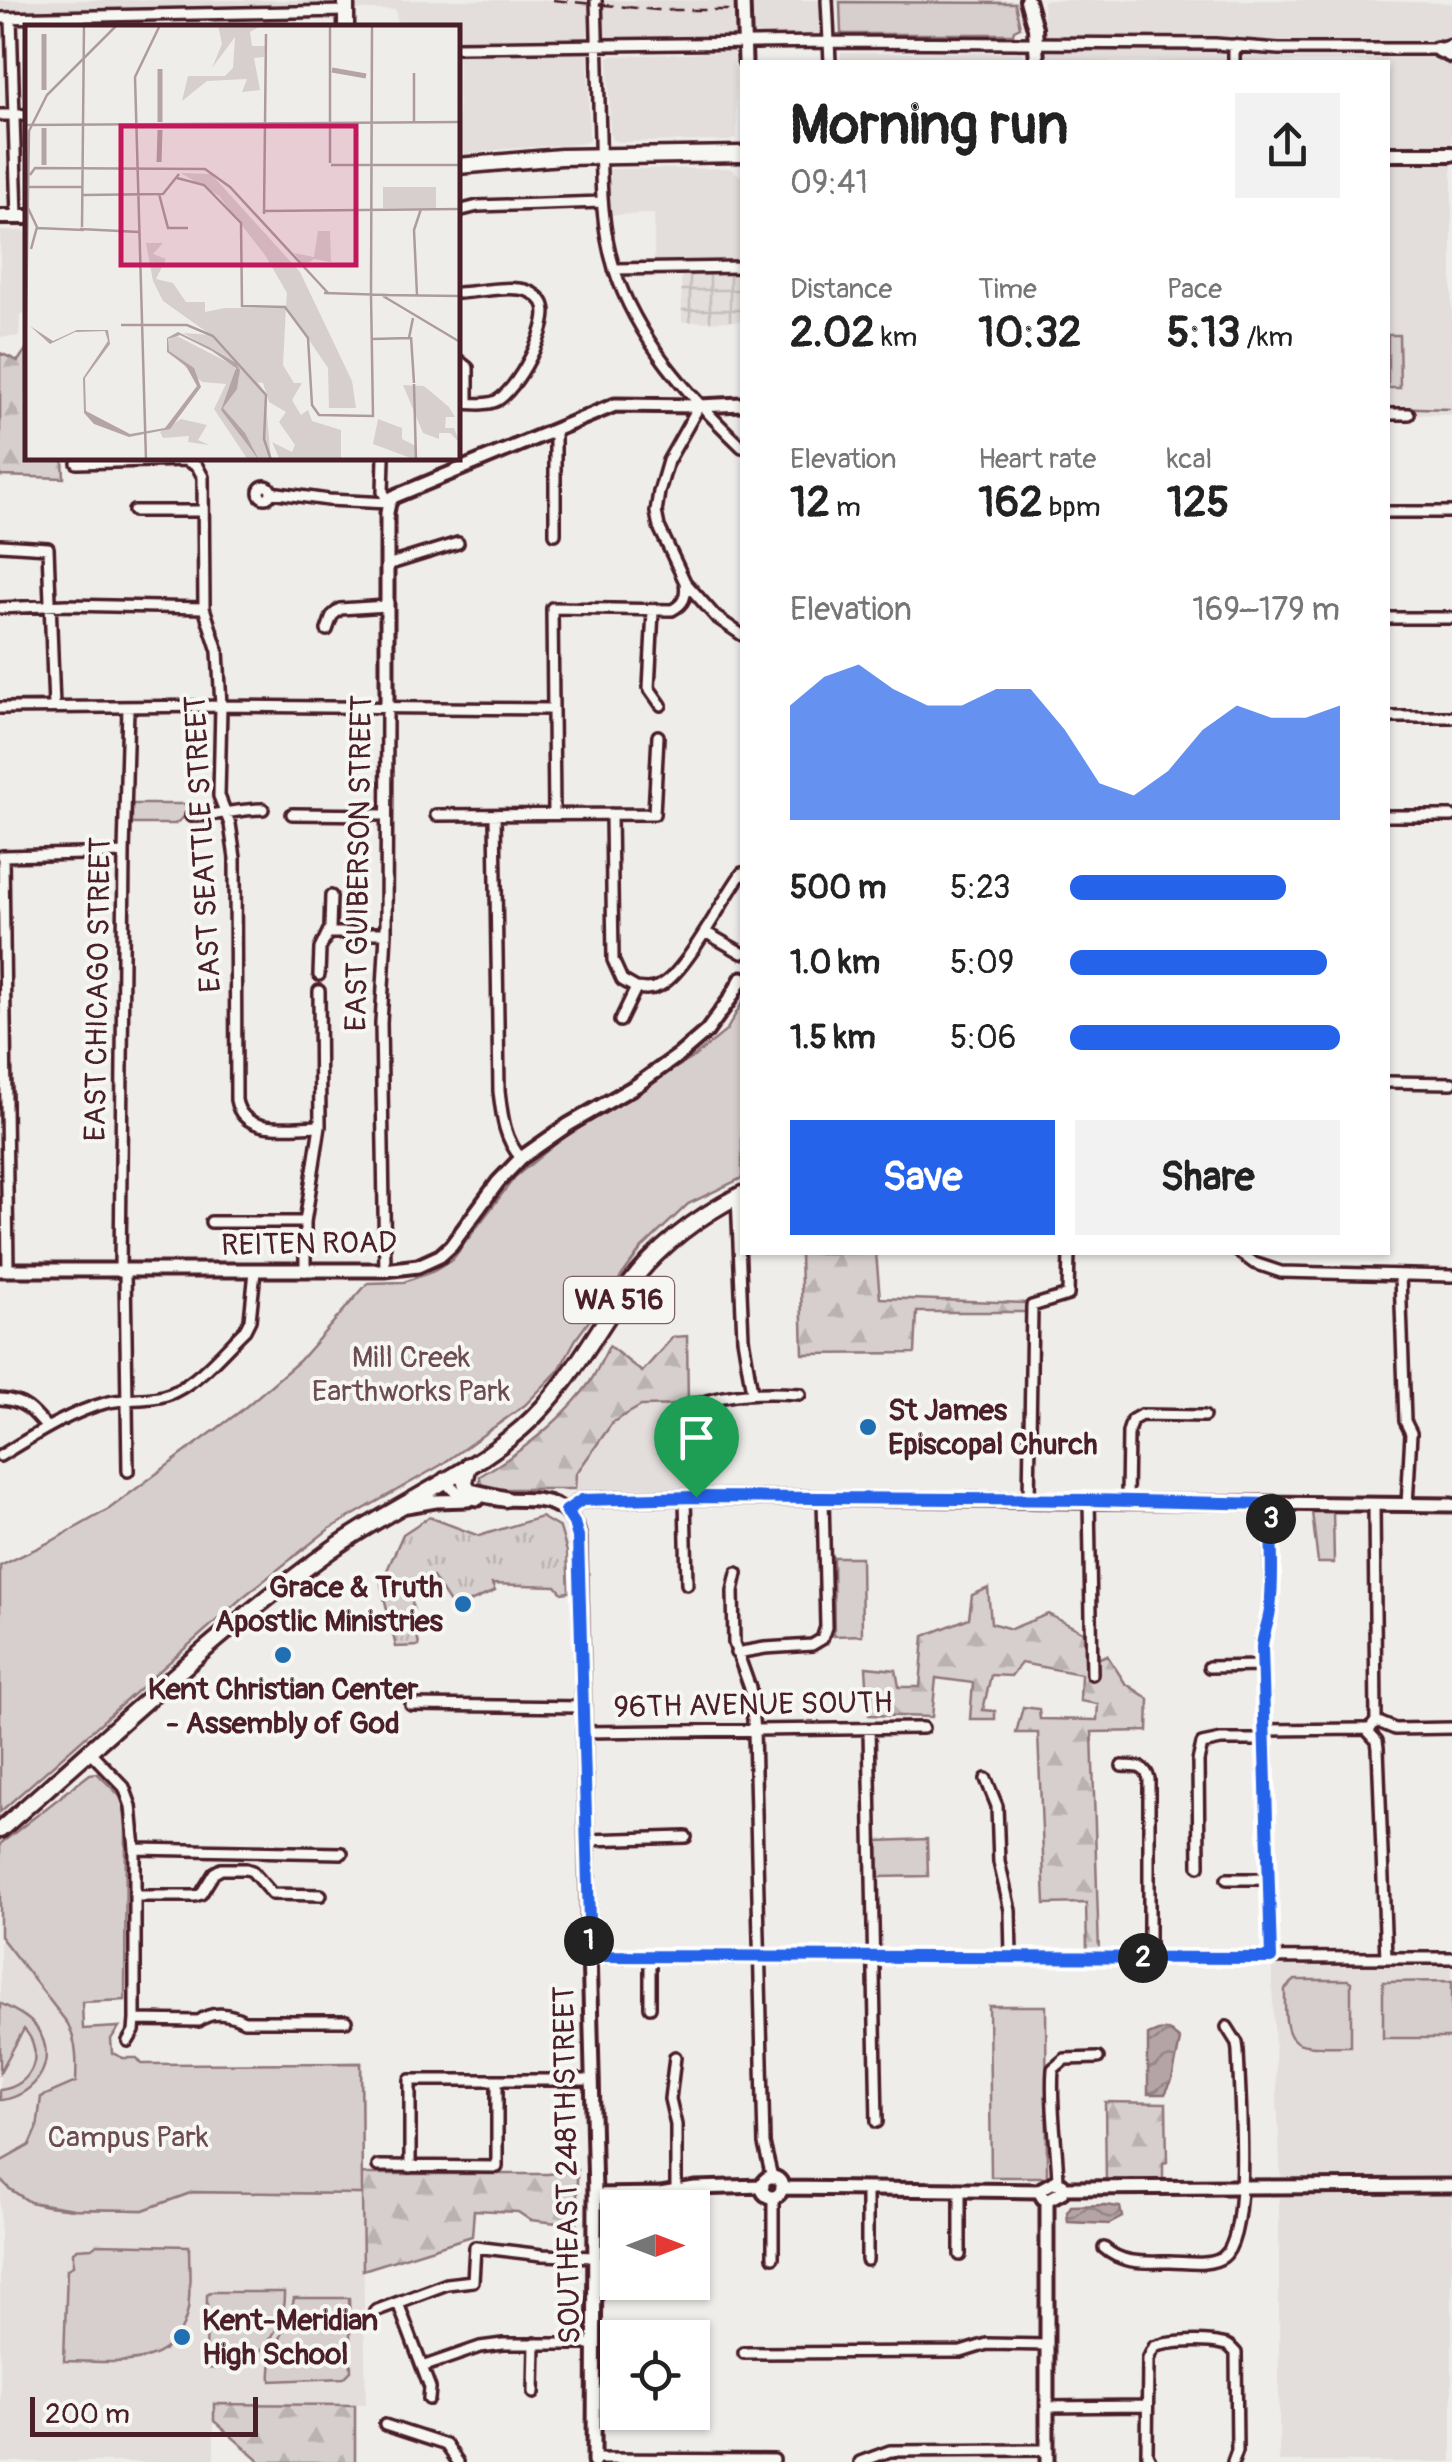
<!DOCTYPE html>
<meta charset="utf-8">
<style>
body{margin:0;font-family:Pangolin,sans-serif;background:#f2f2f2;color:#222;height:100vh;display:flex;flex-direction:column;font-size:38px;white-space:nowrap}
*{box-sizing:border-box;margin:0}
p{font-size:32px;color:#767676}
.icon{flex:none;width:55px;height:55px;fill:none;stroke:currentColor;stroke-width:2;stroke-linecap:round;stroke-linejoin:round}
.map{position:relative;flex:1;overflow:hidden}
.details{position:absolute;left:740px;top:60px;width:650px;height:1195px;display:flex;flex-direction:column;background:#fff;border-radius:0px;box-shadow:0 2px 8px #0004}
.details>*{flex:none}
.needle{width:65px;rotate:90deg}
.buttons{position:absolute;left:600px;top:2190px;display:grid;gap:20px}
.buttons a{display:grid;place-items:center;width:110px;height:110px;border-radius:0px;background:#fff;box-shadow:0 2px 8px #0004;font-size:50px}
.scale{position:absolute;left:30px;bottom:25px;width:228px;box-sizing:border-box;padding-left:10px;border:5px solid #4a1f2b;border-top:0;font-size:28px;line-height:35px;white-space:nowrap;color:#4a1f2b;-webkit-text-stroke:8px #f6f6f2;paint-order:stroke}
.pin{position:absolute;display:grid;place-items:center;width:85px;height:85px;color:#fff;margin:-102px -42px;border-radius:50% 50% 50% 0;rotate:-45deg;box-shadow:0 0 10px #0007}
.pin .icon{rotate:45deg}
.km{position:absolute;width:50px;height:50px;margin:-25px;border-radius:50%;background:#222;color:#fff;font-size:28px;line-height:50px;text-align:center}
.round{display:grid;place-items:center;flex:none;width:105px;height:105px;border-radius:0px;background:#f2f2f2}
.summary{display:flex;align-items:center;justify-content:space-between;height:170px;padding:0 50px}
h1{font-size:55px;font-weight:800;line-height:75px}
.figures{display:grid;grid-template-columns:repeat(3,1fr);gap:15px;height:170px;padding:10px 50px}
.figures div{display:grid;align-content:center}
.figures b{font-size:42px;font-weight:800}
.figures small{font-size:28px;font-weight:400}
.figures p{font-size:28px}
.chart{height:280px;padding:20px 50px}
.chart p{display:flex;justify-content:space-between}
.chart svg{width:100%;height:180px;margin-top:10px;fill:#2563eb;opacity:.7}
.button{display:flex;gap:20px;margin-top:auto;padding:20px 50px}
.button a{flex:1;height:115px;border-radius:0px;background:#2563eb;color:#fff;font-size:40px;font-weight:800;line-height:115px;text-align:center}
.button a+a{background:#f2f2f2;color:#222}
ul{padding:0 50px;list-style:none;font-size:32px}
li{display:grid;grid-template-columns:160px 120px 1fr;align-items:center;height:75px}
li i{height:25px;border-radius:12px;background:#2563eb}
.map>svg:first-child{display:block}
.built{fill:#e3dedc}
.industrial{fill:url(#industrial-grid)}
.grass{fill:url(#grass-tufts);stroke:#90777c;stroke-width:2.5}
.forest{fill:url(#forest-firs);stroke:#90777c;stroke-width:2.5}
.park{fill:#d7cfce;stroke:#90777c;stroke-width:2.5}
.water{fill:url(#water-waves);stroke:#8a6f74;stroke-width:2.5}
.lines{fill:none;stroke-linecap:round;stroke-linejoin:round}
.stream{stroke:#8a6f74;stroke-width:2.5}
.minor-casing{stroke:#4a1f2b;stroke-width:16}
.tertiary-casing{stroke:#4a1f2b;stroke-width:19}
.secondary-casing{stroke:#4a1f2b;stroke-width:20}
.primary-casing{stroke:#4a1f2b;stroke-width:21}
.minor{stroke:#f6f6f2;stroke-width:9}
.tertiary{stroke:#f6f6f2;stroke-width:11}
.secondary{stroke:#f6f6f2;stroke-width:12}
.primary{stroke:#f6f6f2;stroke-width:14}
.rail{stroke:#4a1f2b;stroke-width:2.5;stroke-dasharray:15 8;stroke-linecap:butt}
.route-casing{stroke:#fff;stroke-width:20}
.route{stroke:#2563eb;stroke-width:12}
.poi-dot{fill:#1f6fb2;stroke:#f6f6f2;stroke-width:4}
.labels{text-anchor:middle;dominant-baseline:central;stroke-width:8;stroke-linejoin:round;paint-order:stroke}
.shield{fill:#f6f6f2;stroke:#7e6067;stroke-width:2.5}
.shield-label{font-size:28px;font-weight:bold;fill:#4a1f2b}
.street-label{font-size:30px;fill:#4a1f2b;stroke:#f6f6f2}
.park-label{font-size:30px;fill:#6d4b54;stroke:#f6f6f2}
.poi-label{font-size:30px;font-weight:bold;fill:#4a1f2b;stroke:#f6f6f2;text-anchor:start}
.inset-river{fill:none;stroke:#b4a4a5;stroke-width:5}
.inset-road{fill:none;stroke:#ad9b9e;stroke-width:2.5}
.view{fill:#c2185b;fill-opacity:0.15;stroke:#c2185b;stroke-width:5}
.inset-edge{fill:none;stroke:#4a1f2b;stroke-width:5}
</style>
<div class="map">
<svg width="1452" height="2462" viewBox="0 0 1452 2462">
<defs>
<pattern id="industrial-grid" width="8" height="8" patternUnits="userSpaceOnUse" patternTransform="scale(2.5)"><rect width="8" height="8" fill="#e3dedc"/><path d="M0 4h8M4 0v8" fill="none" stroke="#c4bebd"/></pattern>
<pattern id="grass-tufts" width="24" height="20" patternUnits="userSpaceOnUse" patternTransform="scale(2.5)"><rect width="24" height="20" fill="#d7cfce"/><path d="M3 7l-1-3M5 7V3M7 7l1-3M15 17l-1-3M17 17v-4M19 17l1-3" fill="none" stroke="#bab1b1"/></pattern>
<pattern id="forest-firs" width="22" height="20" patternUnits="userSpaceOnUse" patternTransform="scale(2.5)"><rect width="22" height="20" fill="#d7cfce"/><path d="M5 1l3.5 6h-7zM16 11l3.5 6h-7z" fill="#bab1b1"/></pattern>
<pattern id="water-waves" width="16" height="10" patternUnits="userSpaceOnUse" patternTransform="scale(2.5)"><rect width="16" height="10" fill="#b4a4a5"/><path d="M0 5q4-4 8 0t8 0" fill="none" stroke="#948587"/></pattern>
</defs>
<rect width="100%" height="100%" fill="#efedea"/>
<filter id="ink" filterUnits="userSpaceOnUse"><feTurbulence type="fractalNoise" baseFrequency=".01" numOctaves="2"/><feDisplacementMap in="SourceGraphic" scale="20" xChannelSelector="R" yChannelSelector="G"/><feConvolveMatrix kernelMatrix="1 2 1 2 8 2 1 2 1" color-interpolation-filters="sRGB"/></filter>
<g filter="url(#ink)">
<path class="built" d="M0 0H1037L1015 3 828 2 829 42 597 44 596 14 588 13 589 141 580 144 505 149 458 155V28L397 27 396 10H0Z
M1043 0H1342L1452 3V415L1388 414V62H1045Z
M734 52 737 137 731 141 619 142 612 140 610 134 608 56Z
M1021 52 1024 55 1025 62H840L841 53Z
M730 168 742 177V258L739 260 654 262V214L606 215 605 169Z
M0 231H27V314L20 315 19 337H0Z
M688 1405 689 1491 575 1494 576 1474 613 1422 641 1406Z
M0 1936 68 2024 75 2039 77 2060 76 2082 41 2097 37 2129 30 2145 0 2162Z
M1271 1958H1452V2186L1281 2187Z
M0 2179 10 2189 30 2202 74 2209 143 2210 193 2192 362 2194 366 2404H214V2462H0Z
M1452 2196V2462H1279V2197Z"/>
<path class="industrial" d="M738 273 742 275V321L682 322 681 274Z"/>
<path class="grass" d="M429 1517 479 1536 541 1517 560 1528 567 1552 569 1592 562 1593 556 1586 492 1584 495 1591 454 1609 433 1577 410 1588 419 1646 396 1647 381 1584 403 1534Z"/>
<path class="forest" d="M27 348 28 458H63L64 478 0 476V353L18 361Z
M800 1253H876L880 1298 1026 1303 1029 1312H917L915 1353 803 1354Z
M687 1336 688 1405 641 1406 613 1422 576 1474 575 1489H481L480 1476C521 1452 562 1421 590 1382 597 1371 603 1358 609 1346L642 1372 673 1337Z
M988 1588 991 1623 1011 1629 1048 1614 1087 1634V1663L1107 1655 1125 1683 1149 1699 1148 1731 1092 1732 1099 1952H1087L1086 1903 1045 1904 1038 1733H1016L1023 1707 1039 1709 1040 1719 1097 1720 1098 1704 1080 1701 1081 1674 1021 1663 1011 1676 991 1675 983 1710 995 1711V1719H970L973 1683 936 1678 932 1717 869 1715 866 1667 896 1670 899 1687H920L924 1636 969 1618 972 1595Z
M361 2063V2174H548L577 2170V2225L530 2220 518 2212 474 2210 472 2236 363 2270 362 2194 193 2192 143 2210 74 2209 47 2206 30 2202 10 2189 142 2065Z
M1105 2102 1166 2103 1167 2162 1163 2163V2185H1106Z
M214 2404 355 2405V2462H261L214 2421Z"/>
<path class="park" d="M840 2 1015 3 1020 27 1014 30 1013 34H844L841 33Z
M1388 335H1399L1400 388H1388Z
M132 804H214V815H191L184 817 175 824H132Z
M742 1003V1178L688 1204 641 1249 576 1339 559 1370 525 1405 441 1465 329 1529 243 1597 0 1812V1566L52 1541 109 1509 242 1410 299 1361 368 1283 404 1282 434 1271 452 1260 515 1177 559 1141 695 1056 726 1031Z
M1312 1512H1333L1334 1563H1318Z
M833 1557H861L862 1635 834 1636Z
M97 1773 122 1798 126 1818 125 2000 82 2002 83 2029 119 2027 111 2039 112 2053 123 2058H137L142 2064 361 2063 362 2194 193 2192 143 2210 74 2209 30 2202 10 2189 0 2179V2162L30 2145 37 2129 41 2097 76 2082C77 2061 77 2043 68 2024L0 1936V1844L90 1774Z
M927 1839 928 1876 879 1877 878 1841Z
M1295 1980H1348L1351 1982V2046C1293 2046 1284 2053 1285 1989Z
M1452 1981V2038H1383V1982Z
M0 2003C13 2010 30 2017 38 2030 59 2062 35 2095 2 2100H0V2090C32 2087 46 2053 24 2029L0 2072Z
M989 2006H1046L1047 2177H991Z
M97 2244 189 2246C189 2266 191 2289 188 2309 176 2374 114 2361 64 2361L67 2269 73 2266V2252L77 2249 92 2248Z
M212 2292H284C285 2336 252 2373 206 2368L207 2295Z
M294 2298H349L351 2371 344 2378 271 2381C268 2347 290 2330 294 2298Z"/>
<path class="water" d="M1168 2030 1180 2040 1172 2080 1165 2094H1148V2035L1158 2031Z
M1105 2205 1120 2207 1122 2217 1109 2224 1068 2222 1067 2212 1071 2206Z"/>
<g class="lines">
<path class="stream" d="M1388 407 1449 409"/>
<g class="minor-casing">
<path id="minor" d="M596 0C597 46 599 92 600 138 601 182 601 226 614 268 637 340 689 396 742 447
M827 0 830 62
M0 18 346 11
M11 18 17 217
M1234 45V62
M458 47 829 42 1215 44 1279 49H1437L1452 45
M0 115H28
M458 211 478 206 602 202
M614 269 742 267
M458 293C477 292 511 285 528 291 534 293 542 299 544 306 551 327 516 392 496 401 485 406 470 403 458 403
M458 360 468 368V403
M699 406 668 461 659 492 656 512 659 527 685 582 716 617 742 635
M1388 414H1409
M555 430V534
M77 463 185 460 197 466 203 477 204 608 218 651 221 706 219 796 230 824 235 858 236 1100C243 1137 292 1126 320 1126L305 1222V1271
M259 492a6 6 0 1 1 12 0a6 6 0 1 1-12 0Z
M271 492 328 500 389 503 383 492 384 458
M134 511H203
M1388 512H1452
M0 545 48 548 54 707
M387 565 458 543
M0 608 66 605 204 608
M653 611 649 688 661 705
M1388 618H1452
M327 630 332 616 340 609 387 606
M0 708 221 706 552 709
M1388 717H1452
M554 813 552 608 672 610C684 604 687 596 685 582
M292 814 385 815
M611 814 613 960 622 980 636 988
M436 815 654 814 658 736
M495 815 499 1091C502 1116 504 1139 521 1158
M191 816C216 816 238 809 263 809
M1388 816H1452
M2 856 124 853
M3 856 8 1270
M705 932 742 953
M329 933H386
M319 975 320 949 330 928 331 896
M636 988C644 989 651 990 659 986 685 975 723 898 742 873
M319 991 320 1126
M620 1021 636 988
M1388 1082 1452 1083
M737 1196 743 1338 752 1392
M211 1222H305
M1239 1252 1254 1263 1281 1272 1452 1276
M385 1270 381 1023 386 933 387 709
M120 1272 124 853 128 708
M125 1272 128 1471
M1400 1275 1405 1421 1411 1433 1407 1505
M0 1399C24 1400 33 1411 47 1428
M0 1456C33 1436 68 1413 105 1403 127 1397 154 1402 174 1392 201 1379 224 1350 245 1330L250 1320 255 1271
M685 1497 687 1584
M697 1497 692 1415 698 1404C731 1392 765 1392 800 1394
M1089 1499 1092 1674
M1029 1500 1032 1306 1068 1295 1069 1252
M1127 1500 1128 1432 1132 1420 1141 1415 1204 1416
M1270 1504 1271 1607C1269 1621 1262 1632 1262 1647L1271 1958
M737 1573 733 1591 734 1643 750 1688 754 1731 764 2144 772 2177
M736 1653 765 1648 812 1645 822 1639 826 1627 823 1498
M1209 1667 1262 1666
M411 1705 583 1707
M1376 1721 1395 1729 1452 1728
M869 1729 877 2122
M1366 1729 1377 1741 1378 1748 1386 1958
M1264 1730 1366 1729H1370L1376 1721 1374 1504
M584 1732 923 1728
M90 1752 124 1787 131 1806 135 1849V2020L134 2031 128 2041
M1122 1766C1135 1767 1145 1764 1149 1779V1958
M986 1779 997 1806 999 1862 1010 1910 1011 1957
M587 1840 686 1837
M135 1849 342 1853
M1199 1866 1198 1761 1202 1744 1221 1740H1265
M1227 1879H1269
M135 1896H195L201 1894 214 1873 221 1869H246L252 1871 272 1894 321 1895
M590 1957 1452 1958
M650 2007V1957
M135 2020 199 2021C212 2010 231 2014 244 2021H346
M675 2057 670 2099 676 2125V2208
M378 2166 497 2167V2080
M410 2167V2080H592
M1058 2182C1057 2144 1050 2107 1053 2069L1065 2059 1098 2058
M867 2189V2260
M960 2189V2255
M773 2197V2257
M1104 2248C1123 2265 1146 2262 1170 2262 1185 2262 1210 2267 1223 2257 1252 2236 1239 2089 1238 2051L1237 2043 1227 2027
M398 2303 430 2388 429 2399
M375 2311 447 2284 473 2281 475 2247 542 2255 595 2257
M744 2353 961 2352 987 2344 1047 2345
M422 2367 480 2347 503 2344H595
M534 2393 535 2343
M1047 2407 1147 2406
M385 2425 446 2445 458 2462
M594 2459 774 2460
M860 2462 890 2451 1047 2450
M1151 2462 1147 2454 1148 2359 1154 2347C1168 2341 1206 2340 1222 2344 1230 2345 1230 2347 1236 2353L1237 2451 1233 2462"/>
</g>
<g class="tertiary-casing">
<path id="tertiary" d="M743 0 745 62
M387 709V513L389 503 393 497 615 405 699 406 742 404
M0 1270H385L418 1266 440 1256 451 1246 498 1182 521 1158 568 1125 637 1085 679 1055 707 1031 730 999 742 978
M445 1479C454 1493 462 1497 478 1499
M497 1499C532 1500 569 1494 579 1537L595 2195 594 2462
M407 1506 436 1501 468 1500
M566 1511 582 1500 697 1497 1452 1505
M762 2187a10 10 0 1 1 20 0a10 10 0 1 1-20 0Z
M1054 2182 1062 2184V2192L1049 2199 1043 2198 1040 2193 1041 2189Z
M782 2188 1040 2191
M1063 2188 1452 2186
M595 2195 660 2194 695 2188 763 2186
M1047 2462V2199"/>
</g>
<g class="secondary-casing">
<path id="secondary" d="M1027 0 1035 28 1037 62
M1437 49 1452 56
M1388 154H1452
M0 217H28"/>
</g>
<g class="primary-casing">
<path id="primary" d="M346 0V28
M458 166 561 157 742 154
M469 1465 465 1482 468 1491 505 1499
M0 1830C107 1737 210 1638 324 1555 386 1509 464 1478 522 1428 565 1390 590 1342 622 1295 652 1251 695 1218 742 1194"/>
</g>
<use href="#minor" class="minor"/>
<use href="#tertiary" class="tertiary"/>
<use href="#secondary" class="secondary"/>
<use href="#primary" class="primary"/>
<path class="rail" d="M553 0 657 10H729"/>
</g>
</g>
<g class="lines" filter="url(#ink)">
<g class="route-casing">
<path id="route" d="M696 1497 1090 1500 1270 1504C1271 1538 1274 1574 1270 1609 1269 1622 1263 1633 1262 1647L1271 1958 590 1956 578 1537 574 1523 566 1511 582 1500Z"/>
</g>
<use href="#route" class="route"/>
</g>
<g class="poi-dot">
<circle cx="868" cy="1427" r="10"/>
<circle cx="463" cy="1604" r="10"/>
<circle cx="283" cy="1655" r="10"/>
<circle cx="182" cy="2337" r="10"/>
</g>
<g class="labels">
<rect class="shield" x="564" y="1277" width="110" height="46" rx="8"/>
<g class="shield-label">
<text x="619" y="1300">WA 516</text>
</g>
<g class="street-label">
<text transform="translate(203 844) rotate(-93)">EAST SEATTLE STREET</text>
<text transform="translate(359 863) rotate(-89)">EAST GUIBERSON STREET</text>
<text transform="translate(98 989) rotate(-89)">EAST CHICAGO STREET</text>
<text transform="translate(309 1244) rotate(-1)">REITEN ROAD</text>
<text transform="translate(753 1705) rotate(-1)">96TH AVENUE SOUTH</text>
<text transform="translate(567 2165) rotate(-91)">SOUTHEAST 248TH STREET</text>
</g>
<g class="park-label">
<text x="411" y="1357">Mill Creek<tspan x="411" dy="34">Earthworks Park</tspan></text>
<text x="128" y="2137">Campus Park</text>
</g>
<g class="poi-label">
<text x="888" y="1410">St James<tspan x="888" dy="34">Episcopal Church</tspan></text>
<text x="443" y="1587" text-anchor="end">Grace &amp; Truth<tspan x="443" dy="34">Apostlic Ministries</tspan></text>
<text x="283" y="1689" text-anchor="middle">Kent Christian Center<tspan x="283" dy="34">- Assembly of God</tspan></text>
<text x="202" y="2320">Kent-Meridian<tspan x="202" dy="34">High School</tspan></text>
</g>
</g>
<g transform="translate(25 25)">
<rect width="435" height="435" fill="#efedea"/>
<path d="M156 394 182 400 173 415 184 420 163 417 164 411 138 413 135 407Z" fill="#d7cfce"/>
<path d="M193 0H237L225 7 227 21H240L239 32 229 33 235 65 217 67 222 54 182 56 157 76 163 51H200L208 43 210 12 187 43 197 19ZM121 218H138L128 229 141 234 131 254 148 258 161 277H180V287L200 283 201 304 240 305 250 282H261L258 340 269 358H277L267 375 276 390 283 385 287 396 316 405V435H255L247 417 267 427 270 420 254 397 261 387 244 377 238 358 214 355 211 338 158 308 186 310 138 276 128 256ZM378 360 399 361 424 382 430 392H421L420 403H429L435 418 425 408H414V414L398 408ZM353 394 377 403V414L391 421V435L348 419Z" fill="#d7cfce"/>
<path d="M200 283H250L246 305 240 306 242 327 217 318 216 305H200Z" fill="#d7cfce"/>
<path d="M156 148 186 149 275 247 327 356 331 383H304L303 343 261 281 262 268 240 230 194 171ZM358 162H411V183H358ZM293 206H305L306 237 289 234 279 241 269 228 289 232ZM150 310 210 341 211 355H231L240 367 246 435H223L189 384 201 359 177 357 144 327 142 316Z" fill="#d7cfce"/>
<path d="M5 301 28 316 52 305H83L85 319 60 353 61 386 105 409 140 403 172 361 161 341 142 327V313L153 307 184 322 211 338 215 345 212 364 198 383 220 408 234 435 196 385 211 343 187 326 155 310 143 314 144 326 169 343 176 362 145 404 104 412 69 399 59 388 58 353 83 316 80 306 50 307 25 319Z" fill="#b4a4a5"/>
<path class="inset-river" d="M19 9V65M307 45 341 51M135 97V44M19 103V140M134 137 135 105"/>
<path class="inset-road" d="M305 0V138M389 48V97M0 100 435 97M306 140H435M5 150 10 143 180 144 205 162 304 269M152 153 179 160 216 198 217 281 260 282 283 313 287 380 294 390 348 391 346 270M4 162H58M134 169 143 203H163M58 170 138 169 154 149M3 183 12 202 6 224M240 186 435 184M239 189 241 9M57 202 59 0M12 203 59 205M55 204 114 207M299 268 363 270M346 270 347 0M356 270 435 271M392 270 389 205 396 184M358 271 435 317M96 300H162L188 311 241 370 239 414 246 435M386 312 389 358M347 314 384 313 388 293M0 355 4 106 22 70 92 0M389 359 391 435M121 435 110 52 135 0"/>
<path class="view" d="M96 101H331V240H96Z"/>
<rect width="435" height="435" class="inset-edge"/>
</g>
</svg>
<div class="buttons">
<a><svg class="needle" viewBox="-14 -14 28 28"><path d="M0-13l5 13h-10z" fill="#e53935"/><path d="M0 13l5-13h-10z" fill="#767676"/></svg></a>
<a><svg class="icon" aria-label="locate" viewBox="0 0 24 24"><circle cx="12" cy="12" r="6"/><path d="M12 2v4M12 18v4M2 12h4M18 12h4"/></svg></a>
</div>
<div class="scale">200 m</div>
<div class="pin" style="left:696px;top:1497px;background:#1e9e55"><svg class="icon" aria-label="arrive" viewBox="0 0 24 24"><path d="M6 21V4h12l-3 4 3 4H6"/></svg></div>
<b class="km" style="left:589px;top:1941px">1</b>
<b class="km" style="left:1143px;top:1958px">2</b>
<b class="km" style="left:1271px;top:1519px">3</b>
<section class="details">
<div class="summary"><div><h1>Morning run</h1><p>09:41</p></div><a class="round"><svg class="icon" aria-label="share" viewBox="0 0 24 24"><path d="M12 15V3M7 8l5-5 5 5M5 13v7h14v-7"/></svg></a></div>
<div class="figures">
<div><p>Distance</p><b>2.02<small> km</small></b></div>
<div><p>Time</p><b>10:32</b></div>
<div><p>Pace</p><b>5:13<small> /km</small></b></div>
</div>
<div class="figures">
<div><p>Elevation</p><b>12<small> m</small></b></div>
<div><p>Heart rate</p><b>162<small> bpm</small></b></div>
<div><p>kcal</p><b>125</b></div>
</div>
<div class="chart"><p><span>Elevation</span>169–179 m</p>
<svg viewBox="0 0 160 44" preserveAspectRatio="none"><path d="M0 44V16L10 9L20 6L30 12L40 16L50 16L60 12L70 12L80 22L90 35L100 38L110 32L120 22L130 16L140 19L150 19L160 16V44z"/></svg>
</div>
<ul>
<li><b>500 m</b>5:23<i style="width:80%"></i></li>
<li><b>1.0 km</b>5:09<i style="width:95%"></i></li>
<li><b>1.5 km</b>5:06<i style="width:100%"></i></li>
</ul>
<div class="button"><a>Save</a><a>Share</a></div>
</section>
</div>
